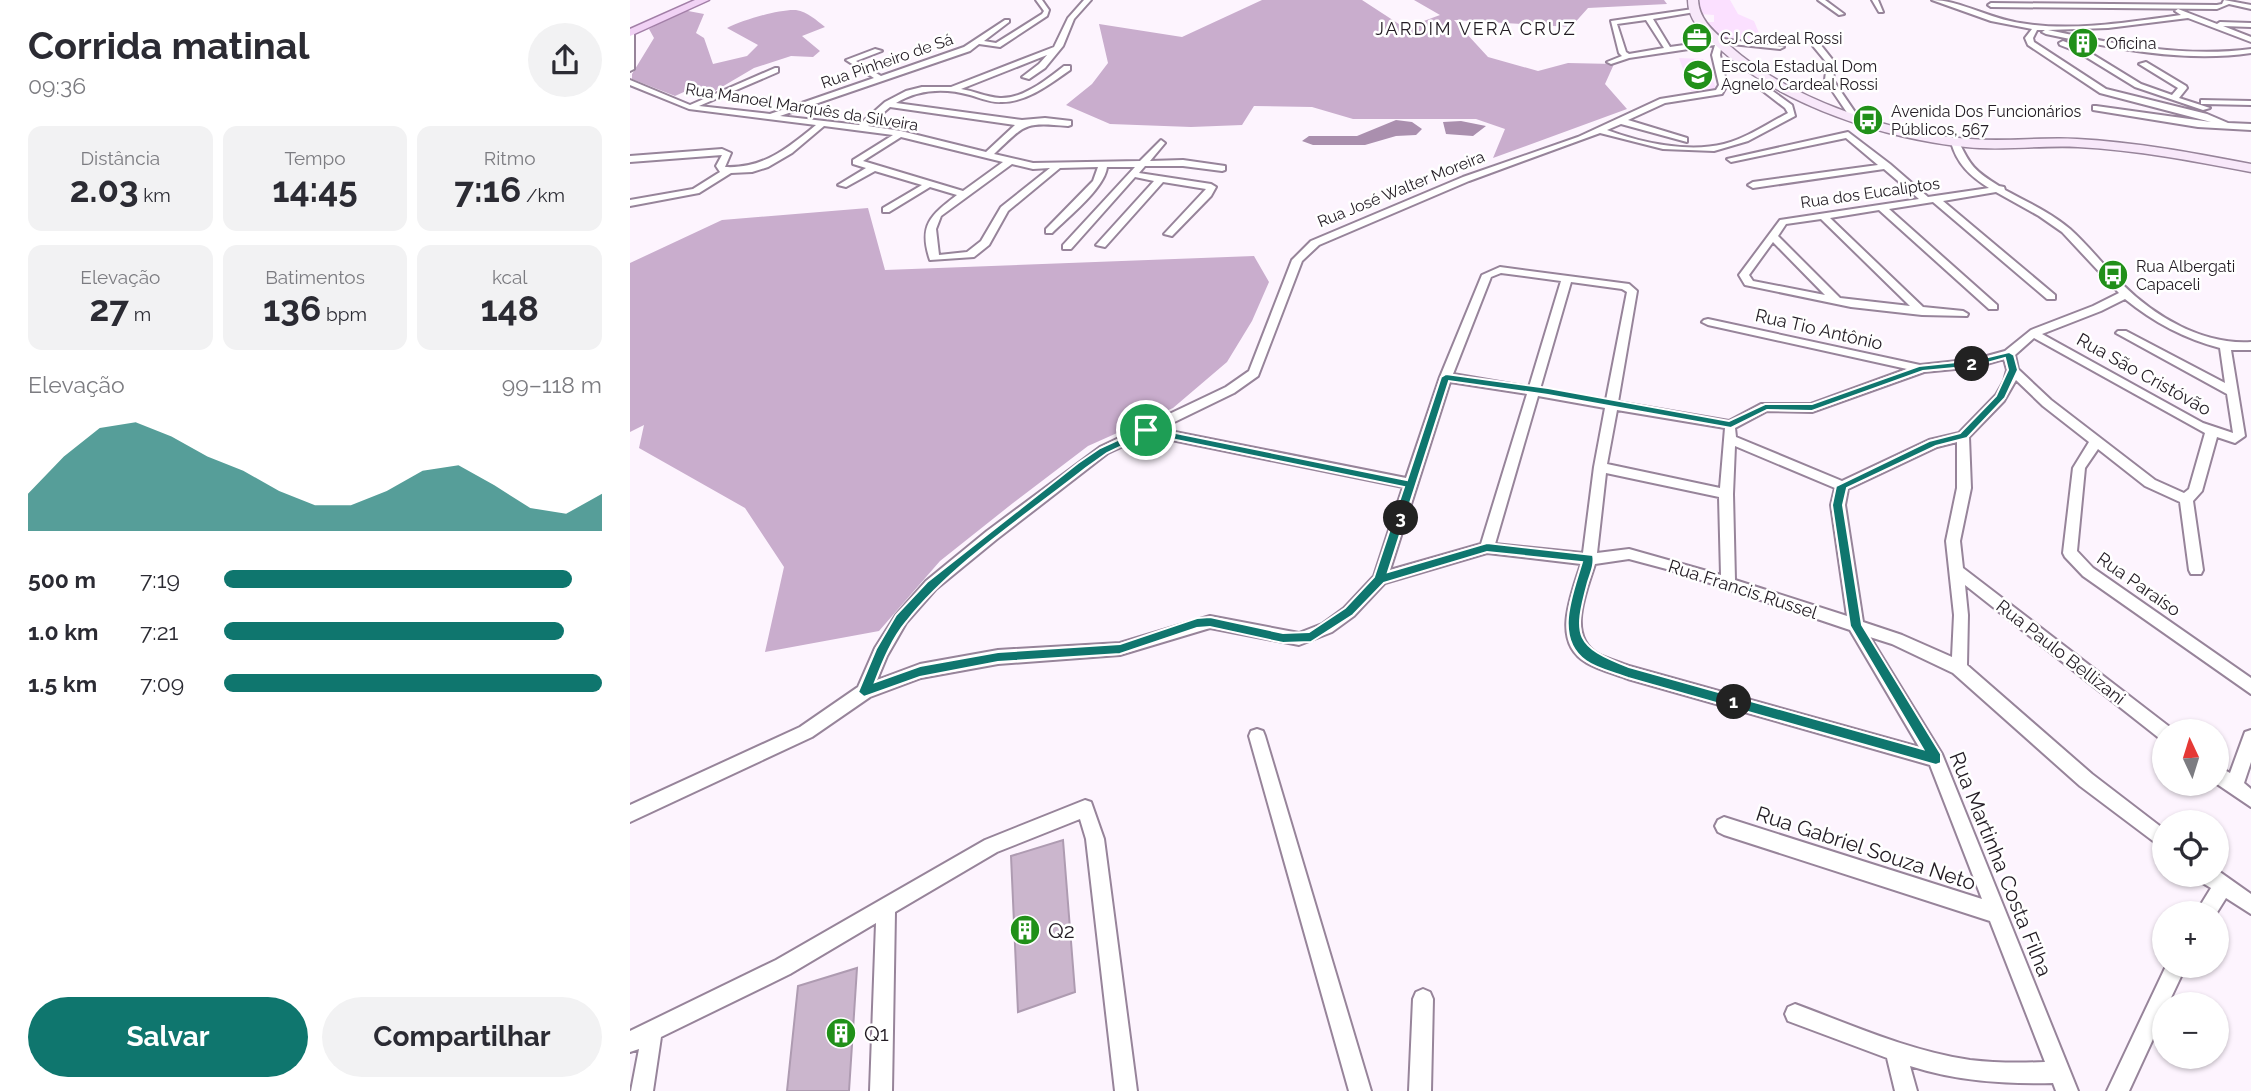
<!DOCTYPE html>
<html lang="pt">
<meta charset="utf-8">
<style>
body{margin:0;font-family:Raleway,sans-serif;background:#f2f2f3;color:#2b2b33;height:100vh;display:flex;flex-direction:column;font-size:26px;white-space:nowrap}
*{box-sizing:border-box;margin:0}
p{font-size:23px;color:#7c7c81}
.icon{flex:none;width:38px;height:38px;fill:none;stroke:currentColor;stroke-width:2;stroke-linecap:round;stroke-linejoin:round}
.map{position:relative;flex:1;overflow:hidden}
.side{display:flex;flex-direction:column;background:#fff;width:630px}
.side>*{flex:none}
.needle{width:46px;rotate:356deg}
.tools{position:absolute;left:1522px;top:719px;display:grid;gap:14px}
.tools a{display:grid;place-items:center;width:77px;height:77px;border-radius:50%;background:#fff;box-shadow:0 2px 5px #0004;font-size:35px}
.pin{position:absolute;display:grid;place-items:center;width:60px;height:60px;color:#fff;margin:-30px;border:4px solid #fff;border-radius:50%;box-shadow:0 2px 7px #0007}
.km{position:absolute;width:35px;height:35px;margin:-18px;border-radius:50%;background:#222;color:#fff;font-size:19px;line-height:35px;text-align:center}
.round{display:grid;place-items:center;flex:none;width:74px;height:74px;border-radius:37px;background:#f2f2f3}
.summary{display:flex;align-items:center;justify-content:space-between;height:119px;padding:0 28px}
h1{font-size:38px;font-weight:700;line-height:52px}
.figures{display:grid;grid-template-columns:repeat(3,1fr);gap:10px;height:119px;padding:7px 28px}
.figures div{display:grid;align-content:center;border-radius:14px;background:#f2f2f3;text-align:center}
.figures b{font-size:35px;font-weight:700}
.figures small{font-size:19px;font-weight:400}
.figures p{font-size:19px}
.chart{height:196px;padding:14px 28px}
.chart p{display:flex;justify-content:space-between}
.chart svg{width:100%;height:126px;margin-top:7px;fill:#0f766e;opacity:.7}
.cta{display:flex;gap:14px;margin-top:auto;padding:14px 28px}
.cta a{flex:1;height:80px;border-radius:42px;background:#0f766e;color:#fff;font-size:28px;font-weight:700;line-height:80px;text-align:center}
.cta a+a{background:#f2f2f3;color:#2b2b33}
ul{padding:0 28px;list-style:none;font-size:23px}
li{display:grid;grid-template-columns:112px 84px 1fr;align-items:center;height:52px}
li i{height:18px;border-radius:9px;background:#0f766e}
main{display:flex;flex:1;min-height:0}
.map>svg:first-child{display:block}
.built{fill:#fbe0ff}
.forest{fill:#c9adcd}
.water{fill:#aa8fae}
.building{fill:#cbb6cd;stroke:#ae9bb1;stroke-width:2}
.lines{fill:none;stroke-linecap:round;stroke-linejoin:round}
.street-casing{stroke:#97849a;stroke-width:4}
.secondary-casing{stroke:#97849a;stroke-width:3}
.primary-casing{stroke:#a27fa7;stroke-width:3}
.street{fill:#fff;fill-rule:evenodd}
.secondary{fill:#f8e8fa;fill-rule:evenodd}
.primary{fill:#f1d2f5;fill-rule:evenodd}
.route{fill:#0f766e;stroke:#fff;stroke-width:2;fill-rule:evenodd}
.labels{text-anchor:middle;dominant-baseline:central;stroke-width:5;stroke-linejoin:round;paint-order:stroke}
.far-poi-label{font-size:16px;fill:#231c24;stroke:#fff;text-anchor:start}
.far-street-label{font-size:16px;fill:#231c24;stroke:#fff}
.far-quarter-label{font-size:18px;letter-spacing:2px;fill:#231c24;stroke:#fff}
.street-label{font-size:18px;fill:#231c24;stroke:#fff}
.near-street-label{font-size:21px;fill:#231c24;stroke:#fff}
.near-poi-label{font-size:21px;fill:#231c24;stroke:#fff;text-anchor:start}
</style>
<main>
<section class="side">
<div class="summary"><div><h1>Corrida matinal</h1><p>09:36</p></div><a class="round"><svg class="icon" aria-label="share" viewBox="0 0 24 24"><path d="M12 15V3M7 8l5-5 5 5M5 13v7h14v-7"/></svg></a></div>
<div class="figures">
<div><p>Distância</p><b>2.03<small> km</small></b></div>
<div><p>Tempo</p><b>14:45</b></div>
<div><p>Ritmo</p><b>7:16<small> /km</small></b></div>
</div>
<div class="figures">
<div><p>Elevação</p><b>27<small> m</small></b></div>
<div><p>Batimentos</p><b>136<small> bpm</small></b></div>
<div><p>kcal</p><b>148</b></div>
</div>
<div class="chart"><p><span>Elevação</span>99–118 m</p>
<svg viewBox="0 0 160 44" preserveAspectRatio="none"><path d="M0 44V31L10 18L20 8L30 6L40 11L50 18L60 23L70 30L80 35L90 35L100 30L110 23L120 21L130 28L140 36L150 38L160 31V44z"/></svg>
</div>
<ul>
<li><b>500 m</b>7:19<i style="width:92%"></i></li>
<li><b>1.0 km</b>7:21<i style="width:90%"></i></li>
<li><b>1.5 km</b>7:09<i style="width:100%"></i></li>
</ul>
<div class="cta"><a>Salvar</a><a>Compartilhar</a></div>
</section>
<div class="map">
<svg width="1621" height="1091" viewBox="0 0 1621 1091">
<rect width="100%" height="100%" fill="#fdf4fe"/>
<path class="built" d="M1070 0H1100L1108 14 1124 21 1131 38 1092 39 1078 25 1077 22H1084V15L1070 14Z
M1049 58 1073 59 1088 92 1061 91Z"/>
<path class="forest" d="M632 0H732L775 28 810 15 784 0H1034L1037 4 958 8 941 27 824 20 858 57 908 71 938 63 984 64 975 84 997 109 863 158 875 129 846 119H723L682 107 624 106 612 125 561 127 480 124 436 105 462 84 478 63 469 24 552 37Z
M53 10 74 14 66 33 74 38 83 64 117 56 128 45 97 28C113 20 149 9 166 10 178 12 186 20 195 27L172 36 190 51 183 57 161 56 124 68 85 91 67 86 45 96 2 79V74L24 38 19 29Z
M238 208 255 270 624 256 639 282 622 321 597 362 543 408 458 446 383 503 310 561 249 631 135 652 154 567 115 508 9 448 14 425 0 432V263L92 220Z"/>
<path class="water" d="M766 120 782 122 792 129 786 135 766 136 735 145H683L672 141 679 136H727Z
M831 121 856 126 843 136 816 134 813 122Z"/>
<path class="building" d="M433 840 445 992 388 1012 381 856Z
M227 968 219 1091H157L168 986Z"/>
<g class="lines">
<g class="street-casing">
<path id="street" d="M406 0H412L419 10 417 16 370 47 349 44 340 51 150 116 229 125 255 102 276 91 292 87H321L424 47 438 18 454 0H461L444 19 433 46 415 68 399 79 392 77 409 64 417 55 331 89C344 91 356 97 370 98 393 99 416 80 434 66H440V70C420 84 397 102 372 102 361 103 350 98 340 95 315 88 289 89 266 103L392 120 415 118 441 121V125L438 126C393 122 396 124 364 154L403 163 510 161 531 140 535 143 520 161 553 160 595 166V170L592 171 553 166H515L509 173 581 184 586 187 581 196 542 236 534 234 576 189 533 182 475 247 466 245 524 181 505 177 441 249H433V245L505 167H477C475 188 437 218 422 233H416V229L463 181 468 167 430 168 378 211 359 245 344 257 300 260C288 225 301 215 327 195L300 187 259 212H253V208L292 185 245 171 216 187 208 185 236 168 223 164V160L263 135 194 126 162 153 138 167 122 172 101 173 69 193 0 206V200L63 189 90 172 86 166 92 155 0 162V156L92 149 101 153 95 167C133 169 158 148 186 125L59 109 0 85V80L60 105 145 68H148V72L69 106 140 114 244 78 216 60 245 49 252 51 226 61 251 76 334 47 375 20H379V22L354 41 366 43 412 14 414 11ZM260 107 385 125 356 152 271 131 238 126ZM271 137 373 162 333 191 233 161ZM382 164 403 169 420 168 371 207 351 241 337 252 309 255 306 229 311 216Z
M1188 0H1195L1214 14 1209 15Z
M1242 0H1248L1253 12H1249Z
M1302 0C1329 0 1361 19 1390 23 1442 32 1499 22 1551 15L1545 11 1548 9 1587 24 1590 22 1621 23V27L1593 26 1621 37V42L1558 18 1478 28 1418 30C1484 44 1554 58 1621 49V53C1553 63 1482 48 1416 34L1412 32 1415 30H1407L1403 38 1404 42 1476 89 1577 114 1598 123 1621 124V130L1568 127 1463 110V106H1466L1581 122 1470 93 1398 45 1395 38 1402 29 1361 21Z
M1594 0 1621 5V9L1599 4 1587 9 1361 7 1358 5 1361 3 1587 5 1592 4Z
M1063 9 1065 12 1023 19 1040 47 1083 41 1086 38 1154 47 1150 49 1092 43 1090 55 1097 85 1092 94 1035 103 998 120 1057 138V142L991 124 977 130C1012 143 1058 153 1094 144 1117 138 1137 124 1158 113L1155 108 1129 88 1130 77 1134 75 1138 77 1137 87 1162 105 1165 116 1118 141 1084 151 1033 149 970 133 839 181 689 245 672 261 628 376 604 393 530 429 776 478 810 377 852 275 870 267 999 284 1007 291 988 402 1099 421 1131 404H1181L1277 369 1078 325 1072 322 1074 320 1078 319 1290 365 1346 359 1375 351 1401 330 1463 306 1489 293 1432 232 1409 216 1366 192 1313 201 1425 295V299H1417L1303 202 1259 209 1367 305V309H1359L1249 210 1200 218 1293 307 1333 311 1338 314 1337 316 1292 315 1221 307 1115 285 1109 275 1150 220 1289 199 1254 169 1123 188 1118 185 1123 182 1248 165 1216 138 1101 162 1097 159 1218 132 1260 164 1298 197 1359 188C1340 176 1327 164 1321 142L1328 140C1340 166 1345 171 1369 186L1374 187 1375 190C1397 202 1420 212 1440 229 1459 246 1474 266 1492 284 1525 317 1573 345 1621 342V350H1601L1615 436 1605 443 1587 437 1572 491 1563 501 1573 570 1571 574H1561L1559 570 1550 502 1515 486 1468 449 1455 468 1447 551 1463 568 1621 678V694L1453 576 1435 557 1433 553 1443 468 1459 442 1413 406 1386 380 1374 401 1339 437 1341 488 1330 541 1333 568 1541 728 1543 732H1535V740L1529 738 1335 585 1338 615 1337 665 1462 774 1535 830V850L1450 786 1323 673 1262 644 1240 637 1312 754 1448 1091H1426L1423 1083C1373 1084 1327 1081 1280 1066L1287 1091H1265L1257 1058 1158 1021 1155 1014 1158 1007 1165 1004C1222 1025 1279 1051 1340 1060 1365 1063 1390 1063 1415 1062L1360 921 1094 835 1088 832 1085 826 1088 820 1094 817 1352 899 1300 765 998 679C985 674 969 670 957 663 920 642 942 594 951 564L857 553 755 583 724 616 702 632 669 645 580 628 490 655 368 664 291 678 240 697 182 737 0 822V805L170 727 228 687 245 648 266 615 296 581 357 531 470 447 596 387 619 371 662 260 681 241 833 177 948 137 1030 99 1086 90 1089 85 1082 55 1085 45 999 58 981 64 977 62 992 56 989 53 981 21ZM1016 20 1034 48 999 54 996 52 987 24ZM1191 219 1280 306 1210 298 1148 236 1156 224ZM1143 242 1195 295 1123 281 1119 275ZM871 273 931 281 899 387 823 374 861 277ZM941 282 992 289 997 292 976 400 910 389ZM1495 299C1523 322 1555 339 1590 348L1595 383 1496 331H1488L1486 333 1597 394 1603 433 1573 423 1412 334 1471 311ZM1404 338 1575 433 1559 489 1554 493 1525 480 1421 400 1388 369 1385 355ZM1374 359 1377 370 1374 381 1366 395 1329 433 1299 440 1212 481 1106 437 1105 428 1137 411 1182 412 1294 372 1346 367ZM820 382 897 394 851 544 760 570ZM908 396 975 408 964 467 953 553 865 544ZM987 410 1095 428 1090 488 977 464ZM517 435 773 487 744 576 714 608 692 624 669 633 580 616 490 643 368 650 290 664 247 680 257 656 276 623 306 589 367 539 478 453ZM1327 442V488L1316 541 1324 615 1322 657 1272 635 1233 622 1215 505 1218 489 1307 447ZM1105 446 1205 488 1201 505 1217 616 1105 580 1103 494ZM976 473 1089 497 1091 575 999 549 967 553ZM999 559 1044 571 1220 630 1289 747 999 666C989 662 978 659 968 654 936 636 957 590 965 564Z
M0 30 4 32V69L0 71Z
M1433 41 1454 49 1511 84 1542 95 1548 88 1509 64 1516 62 1556 86 1557 88 1549 98 1580 108 1573 110 1505 87 1448 52 1430 45 1429 43Z
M1184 44H1190L1205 63 1203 80 1229 118 1228 120H1222L1195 80 1197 63 1183 46Z
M1571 100 1621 101V105L1574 104H1571Z
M627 729 633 731 635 736 741 1091H719L619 736 621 731Z
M1621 730V762L1614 783 1621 789V807L1587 784V766L1600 773 1615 732Z
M455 800 461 802 474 839 507 1091H485L456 839 450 819 367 852 265 912 262 1091H240L246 923 160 974 31 1037 23 1091H1L9 1049 0 1052V1031L146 960 355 840Z
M1587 870 1621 894V914L1596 898 1586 914H1565L1581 888 1571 882 1569 875H1587Z
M1536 966H1556L1538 1004H1535V1013L1499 1091H1477Z
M793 989 800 992 803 999 801 1091H779L783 999 786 992Z"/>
</g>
<g class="secondary-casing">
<path id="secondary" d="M1058 0H1068C1069 21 1086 33 1100 46 1159 99 1262 134 1340 139 1376 142 1411 137 1447 139 1505 142 1564 153 1621 164V172C1564 161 1506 150 1448 147 1410 145 1373 151 1336 147 1256 139 1153 106 1092 51 1077 37 1058 23 1058 0Z"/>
</g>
<g class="primary-casing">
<path id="primary" d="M65 0H79L0 36V29Z"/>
</g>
<use href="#street" class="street"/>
<use href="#secondary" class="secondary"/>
<use href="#primary" class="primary"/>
</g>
<path class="route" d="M1379 352 1384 355 1388 370 1375 398 1337 438 1306 446 1217 488 1213 505 1232 625 1311 754V763L1306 765 998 678C985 673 967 669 956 661 923 638 943 593 952 562L857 552 754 583 723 615 681 642 653 643 580 627 567 628 490 654 368 662 290 677 234 697 228 692 246 649 266 615 297 582 448 463 470 448 516 427 777 480 811 377 816 374 918 388 1099 421 1135 404H1182L1289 366 1346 360ZM1375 358 1378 370 1366 396 1330 433 1299 441 1206 486 1202 505 1220 626 1293 749 999 667C945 646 943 637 958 582 961 573 965 564 963 555L857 543 758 572 819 381 918 395 1101 428 1137 410 1182 411 1293 371 1346 366ZM517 434 774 487 744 577 715 608 679 632 653 633 580 617 567 618 490 644 368 652 290 666 245 682C253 661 262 639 277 621 322 564 398 514 456 468L477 453Z"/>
<defs>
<g id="office-disc" transform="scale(1.575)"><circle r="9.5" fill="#219019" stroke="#fff"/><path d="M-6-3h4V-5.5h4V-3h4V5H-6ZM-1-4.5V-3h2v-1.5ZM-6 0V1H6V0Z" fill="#fff"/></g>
<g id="building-disc" transform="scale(1.575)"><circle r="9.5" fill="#219019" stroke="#fff"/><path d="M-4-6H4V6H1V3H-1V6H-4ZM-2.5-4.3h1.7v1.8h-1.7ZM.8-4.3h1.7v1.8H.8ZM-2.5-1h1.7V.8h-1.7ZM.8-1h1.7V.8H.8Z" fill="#fff"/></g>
<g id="school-disc" transform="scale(1.575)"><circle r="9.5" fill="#219019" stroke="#fff"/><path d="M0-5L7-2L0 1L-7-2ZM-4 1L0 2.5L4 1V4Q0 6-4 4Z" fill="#fff"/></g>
<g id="bus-disc" transform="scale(1.575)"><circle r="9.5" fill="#219019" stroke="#fff"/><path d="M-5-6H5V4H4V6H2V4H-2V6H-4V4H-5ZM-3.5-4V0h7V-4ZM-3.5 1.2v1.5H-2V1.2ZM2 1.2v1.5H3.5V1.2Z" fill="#fff"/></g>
</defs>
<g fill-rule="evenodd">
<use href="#office-disc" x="1067" y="38"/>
<use href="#building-disc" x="1453" y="43"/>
<use href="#school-disc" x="1068" y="75"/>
<use href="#bus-disc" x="1238" y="120"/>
<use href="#bus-disc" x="1483" y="275"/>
<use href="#building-disc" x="395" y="930"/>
<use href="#building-disc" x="211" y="1033"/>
</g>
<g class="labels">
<g class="far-poi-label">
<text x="1090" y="38">CJ Cardeal Rossi</text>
<text x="1476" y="43">Oficina</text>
<text x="1091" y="66">Escola Estadual Dom<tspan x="1091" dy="18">Agnelo Cardeal Rossi</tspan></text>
<text x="1261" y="111">Avenida Dos Funcionários<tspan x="1261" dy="18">Públicos, 567</tspan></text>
<text x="1506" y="266">Rua Albergati<tspan x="1506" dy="18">Capaceli</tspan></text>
</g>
<g class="far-street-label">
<text transform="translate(257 61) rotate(-19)">Rua Pinheiro de Sá</text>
<text transform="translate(172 107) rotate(9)">Rua Manoel Marquês da Silveira</text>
<text transform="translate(771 189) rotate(-22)">Rua José Walter Moreira</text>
<text transform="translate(1240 193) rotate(-8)">Rua dos Eucaliptos</text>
</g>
<g class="far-quarter-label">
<text x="846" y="28">JARDIM VERA CRUZ</text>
</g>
<g class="street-label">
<text transform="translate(1189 329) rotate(13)">Rua Tio Antônio</text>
<text transform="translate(1514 374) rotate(29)">Rua São Cristóvão</text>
<text transform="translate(1509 584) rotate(35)">Rua Paraíso</text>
<text transform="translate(1113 589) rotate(18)">Rua Francis Russel</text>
<text transform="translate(1431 652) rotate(38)">Rua Paulo Bellizani</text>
</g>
<g class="near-street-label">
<text transform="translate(1236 848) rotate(18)">Rua Gabriel Souza Neto</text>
<text transform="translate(1371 864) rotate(68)">Rua Martinha Costa Filha</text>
</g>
<g class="near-poi-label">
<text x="418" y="930">Q2</text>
<text x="234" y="1033">Q1</text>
</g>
</g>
</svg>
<div class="tools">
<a><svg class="needle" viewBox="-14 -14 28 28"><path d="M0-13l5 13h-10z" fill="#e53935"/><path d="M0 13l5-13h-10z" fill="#7c7c81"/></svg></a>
<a><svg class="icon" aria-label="locate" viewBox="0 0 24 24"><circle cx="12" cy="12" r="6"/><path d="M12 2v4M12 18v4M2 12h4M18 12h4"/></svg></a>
<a>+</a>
<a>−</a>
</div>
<div class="pin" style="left:516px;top:430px;background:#1e9e55"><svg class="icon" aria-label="arrive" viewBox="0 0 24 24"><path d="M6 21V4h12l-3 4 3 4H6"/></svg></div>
<b class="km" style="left:1104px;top:702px">1</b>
<b class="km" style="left:1342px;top:364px">2</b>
<b class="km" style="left:771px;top:518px">3</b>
</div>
</main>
